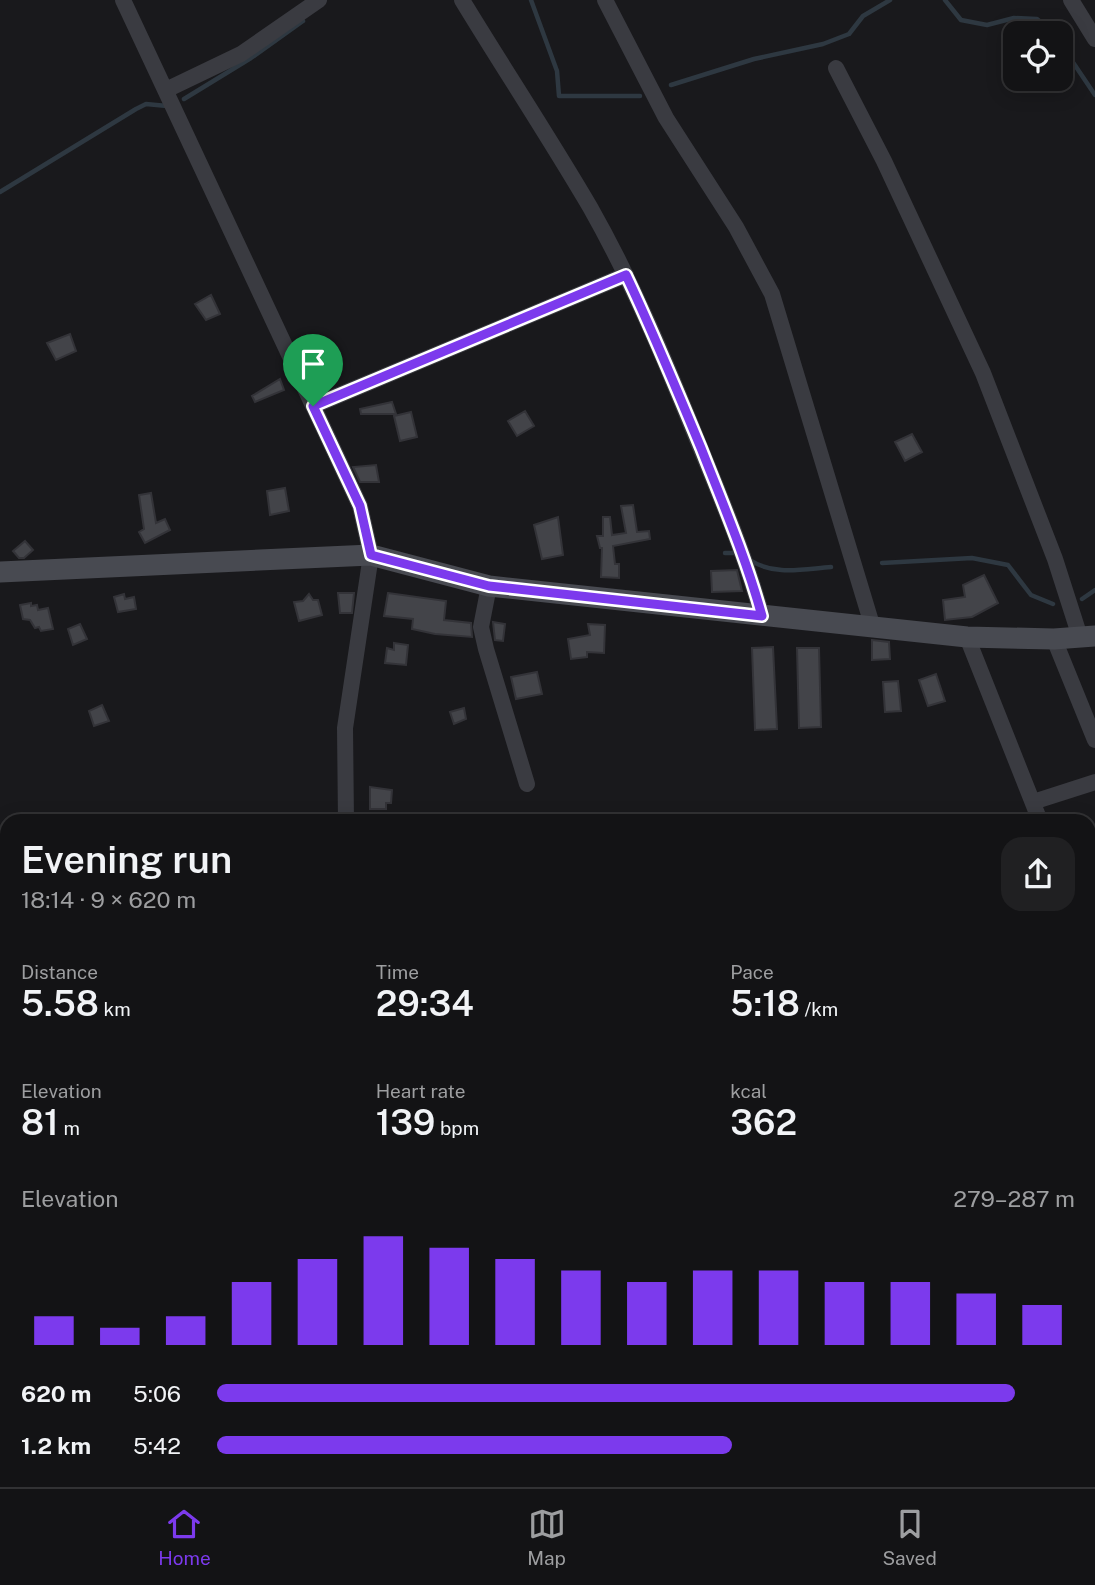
<!DOCTYPE html>
<meta charset="utf-8">
<style>
body{margin:0;font-family:"Public Sans",sans-serif;background:#202022;color:#f1f3f6;height:100vh;display:flex;flex-direction:column;font-size:26px;white-space:nowrap}
*{box-sizing:border-box;margin:0}
p{font-size:23px;color:#9d9ea0}
.icon{flex:none;width:38px;height:38px;fill:none;stroke:currentColor;stroke-width:2;stroke-linecap:round;stroke-linejoin:round}
.map{position:relative;flex:1;overflow:hidden}
.details{position:absolute;left:0px;top:814px;width:1096px;height:674px;display:flex;flex-direction:column;background:#131315;border-radius:21px 21px 0 0;box-shadow:0 4px 18px #0003,0 0 0 2px #323234}
.details>*{flex:none}
.tools{position:absolute;left:1003px;top:21px;display:grid;gap:14px}
.tools a{display:grid;place-items:center;width:70px;height:70px;border-radius:14px;background:#131315;box-shadow:0 4px 18px #0003,0 0 0 2px #323234;font-size:35px}
.pin{position:absolute;display:grid;place-items:center;width:60px;height:60px;color:#fff;margin:-72px -30px;border-radius:50% 50% 50% 0;rotate:-45deg;box-shadow:0 0 7px #0007}
.pin .icon{rotate:45deg}
.round{display:grid;place-items:center;flex:none;width:74px;height:74px;border-radius:21px;background:#202022}
.summary{display:flex;align-items:center;justify-content:space-between;height:119px;padding:0 21px}
h1{font-size:38px;font-weight:600;line-height:52px}
.figures{display:grid;grid-template-columns:repeat(3,1fr);gap:10px;height:119px;padding:7px 21px}
.figures div{display:grid;align-content:center}
.figures b{font-size:35px;font-weight:600}
.figures small{font-size:19px;font-weight:400}
.figures p{font-size:19px}
.chart{height:196px;padding:14px 21px}
.chart p{display:flex;justify-content:space-between}
.chart svg{width:100%;height:126px;margin-top:7px;stroke:#7c3aed;stroke-width:6}
ul{padding:0 21px;list-style:none;font-size:23px}
li{display:grid;grid-template-columns:112px 84px 1fr;align-items:center;height:52px}
li i{height:18px;border-radius:9px;background:#7c3aed}
.dock{display:flex;justify-content:space-around;align-items:center;height:98px;border-top:2px solid #323234;background:#131315;font-size:19px;color:#9d9ea0}
.dock a{display:grid;justify-items:center;gap:4px}
.dock .active{color:#7c3aed}
.map>svg:first-child{display:block}
.lines{fill:none;stroke-linecap:round;stroke-linejoin:round}
.stream{stroke:#2e3841;stroke-width:4.5}
.building{fill:#434449;stroke:#333338;stroke-width:2}
.path{stroke:#404248;stroke-width:2.5;stroke-dasharray:3.5 5;stroke-linecap:butt}
.street{stroke:#3a3b41;stroke-width:16}
.secondary{stroke:#484a51;stroke-width:21}
.route-casing{stroke:#fff;stroke-width:14}
.route{stroke:#7c3aed;stroke-width:9}
</style>
<div class="map">
<svg width="1095" height="1487" viewBox="0 0 1095 1487">
<rect width="100%" height="100%" fill="#19191c"/>
<g class="lines">
<path class="stream" d="M531 0 557 71 559 96H640
M945 0 961 20 987 25 1014 18 1037 19 1054 33
M1060 43 1095 95
M671 85 754 59 823 44 849 34 863 16 890 0
M184 99 251 58 303 21
M0 192 136 109 146 104 167 106
M725 553H736
M750 560C774 576 803 569 831 567
M882 563 972 558 1008 565 1031 595 1053 604
M1082 599 1095 590"/>
</g>
<path class="building" d="M211 295 220 314 206 320 195 304Z
M70 334 76 351 56 360 47 343Z
M280 379 284 390 255 402 252 396Z
M392 402 396 414H361L360 409Z
M525 411 534 426 517 436 508 421Z
M411 412 417 437 400 441 394 416Z
M912 434 922 452 905 461 895 442Z
M376 465 379 482H360L353 467Z
M285 488 289 511 270 515 267 491Z
M151 493 156 523 165 519 170 530 145 543 139 532 144 529 139 495Z
M633 505 637 532 649 531 650 539 613 546 615 564H619V578L601 577 602 548H600L597 536H603V517H610L612 535 626 533 621 506Z
M558 517 563 555 542 559 534 525Z
M25 541 33 550 24 558H19L13 551Z
M737 570 742 591 712 592 711 571Z
M984 575 998 603 972 617 945 620 943 600 965 597 963 585Z
M338 593H354L352 613H340Z
M388 593 446 601 444 620 471 623 472 637 435 634 412 629 413 619 384 616Z
M124 594 125 599 134 597 136 609 118 612 114 597Z
M309 594 313 600H318L322 615 299 621 294 602 303 601Z
M31 603V606L37 605 38 610 48 608 53 629 41 631 39 627 35 628 30 620 23 619 20 605Z
M493 622 505 624 503 641 495 640Z
M80 624 87 639 73 645 68 629Z
M588 624 605 625 604 653 587 652V657L571 659 568 639 590 635Z
M872 640 889 642 890 659 872 660Z
M394 643 408 645 406 665 385 663 387 648 394 650Z
M773 647 777 729 755 730 752 648Z
M797 648H819L821 727 799 728Z
M537 672 542 694 516 699 511 677Z
M936 674 945 701 928 706 919 680Z
M898 681 901 711 885 712 883 682Z
M102 705 109 721 94 726 89 711Z
M464 708 466 719 454 724 450 712Z
M370 787 392 790 391 803H386V809H370Z"/>
<g class="lines">
<path class="path" d="M857 1480 859 1487"/>
<path class="street" d="M123 0 360 506 371 555 345 728 346 821
M462 0C504 69 549 137 590 207 632 281 664 358 696 437 720 496 745 554 762 616
M605 0 666 118 736 227 772 294 873 628
M1071 0 1095 39
M836 68 884 161 983 373 1055 559 1080 637
M166 90 241 54 319 0
M313 406 626 275
M489 586 481 627 486 649 527 784
M967 637 1040 821
M1054 639 1095 740
M1033 802 1095 782
M1088 943 1095 960
M1088 1178 1095 1175
M35 1480 39 1487
M904 1480 907 1487
M413 1487 423 1480"/>
<path class="secondary" d="M0 572 371 555 489 586 967 637 1054 639 1095 636"/>
</g>
<g class="lines">
<g class="route-casing">
<path id="route" d="M626 275C653 332 677 390 701 448 723 504 746 558 762 616L489 586 371 555 360 506 313 406Z"/>
</g>
<use href="#route" class="route"/>
</g>
</svg>
<div class="tools">
<a><svg class="icon" aria-label="locate" viewBox="0 0 24 24"><circle cx="12" cy="12" r="6"/><path d="M12 2v4M12 18v4M2 12h4M18 12h4"/></svg></a>
</div>
<div class="pin" style="left:313px;top:406px;background:#1e9e55"><svg class="icon" aria-label="arrive" viewBox="0 0 24 24"><path d="M6 21V4h12l-3 4 3 4H6"/></svg></div>
<section class="details">
<div class="summary"><div><h1>Evening run</h1><p>18:14 · 9 × 620 m</p></div><a class="round"><svg class="icon" aria-label="share" viewBox="0 0 24 24"><path d="M12 15V3M7 8l5-5 5 5M5 13v7h14v-7"/></svg></a></div>
<div class="figures">
<div><p>Distance</p><b>5.58<small> km</small></b></div>
<div><p>Time</p><b>29:34</b></div>
<div><p>Pace</p><b>5:18<small> /km</small></b></div>
</div>
<div class="figures">
<div><p>Elevation</p><b>81<small> m</small></b></div>
<div><p>Heart rate</p><b>139<small> bpm</small></b></div>
<div><p>kcal</p><b>362</b></div>
</div>
<div class="chart"><p><span>Elevation</span>279–287 m</p>
<svg viewBox="0 0 160 44" preserveAspectRatio="none"><path d="M5 44V34M15 44V38M25 44V34M35 44V22M45 44V14M55 44V6M65 44V10M75 44V14M85 44V18M95 44V22M105 44V18M115 44V18M125 44V22M135 44V22M145 44V26M155 44V30"/></svg>
</div>
<ul>
<li><b>620 m</b>5:06<i style="width:93%"></i></li>
<li><b>1.2 km</b>5:42<i style="width:60%"></i></li>
</ul>
</section>
</div>
<nav class="dock">
<a class="active"><svg class="icon" aria-label="home" viewBox="0 0 24 24"><path d="M3 11l9-7 9 7M6 9v11h12V9"/></svg>Home</a>
<a><svg class="icon" aria-label="map" viewBox="0 0 24 24"><path d="M3 6l6-2 6 2 6-2v14l-6 2-6-2-6 2zM9 4v14M15 6v14"/></svg>Map</a>
<a><svg class="icon" aria-label="saved" viewBox="0 0 24 24"><path d="M7 4h10v16l-5-4-5 4z"/></svg>Saved</a>
</nav>
